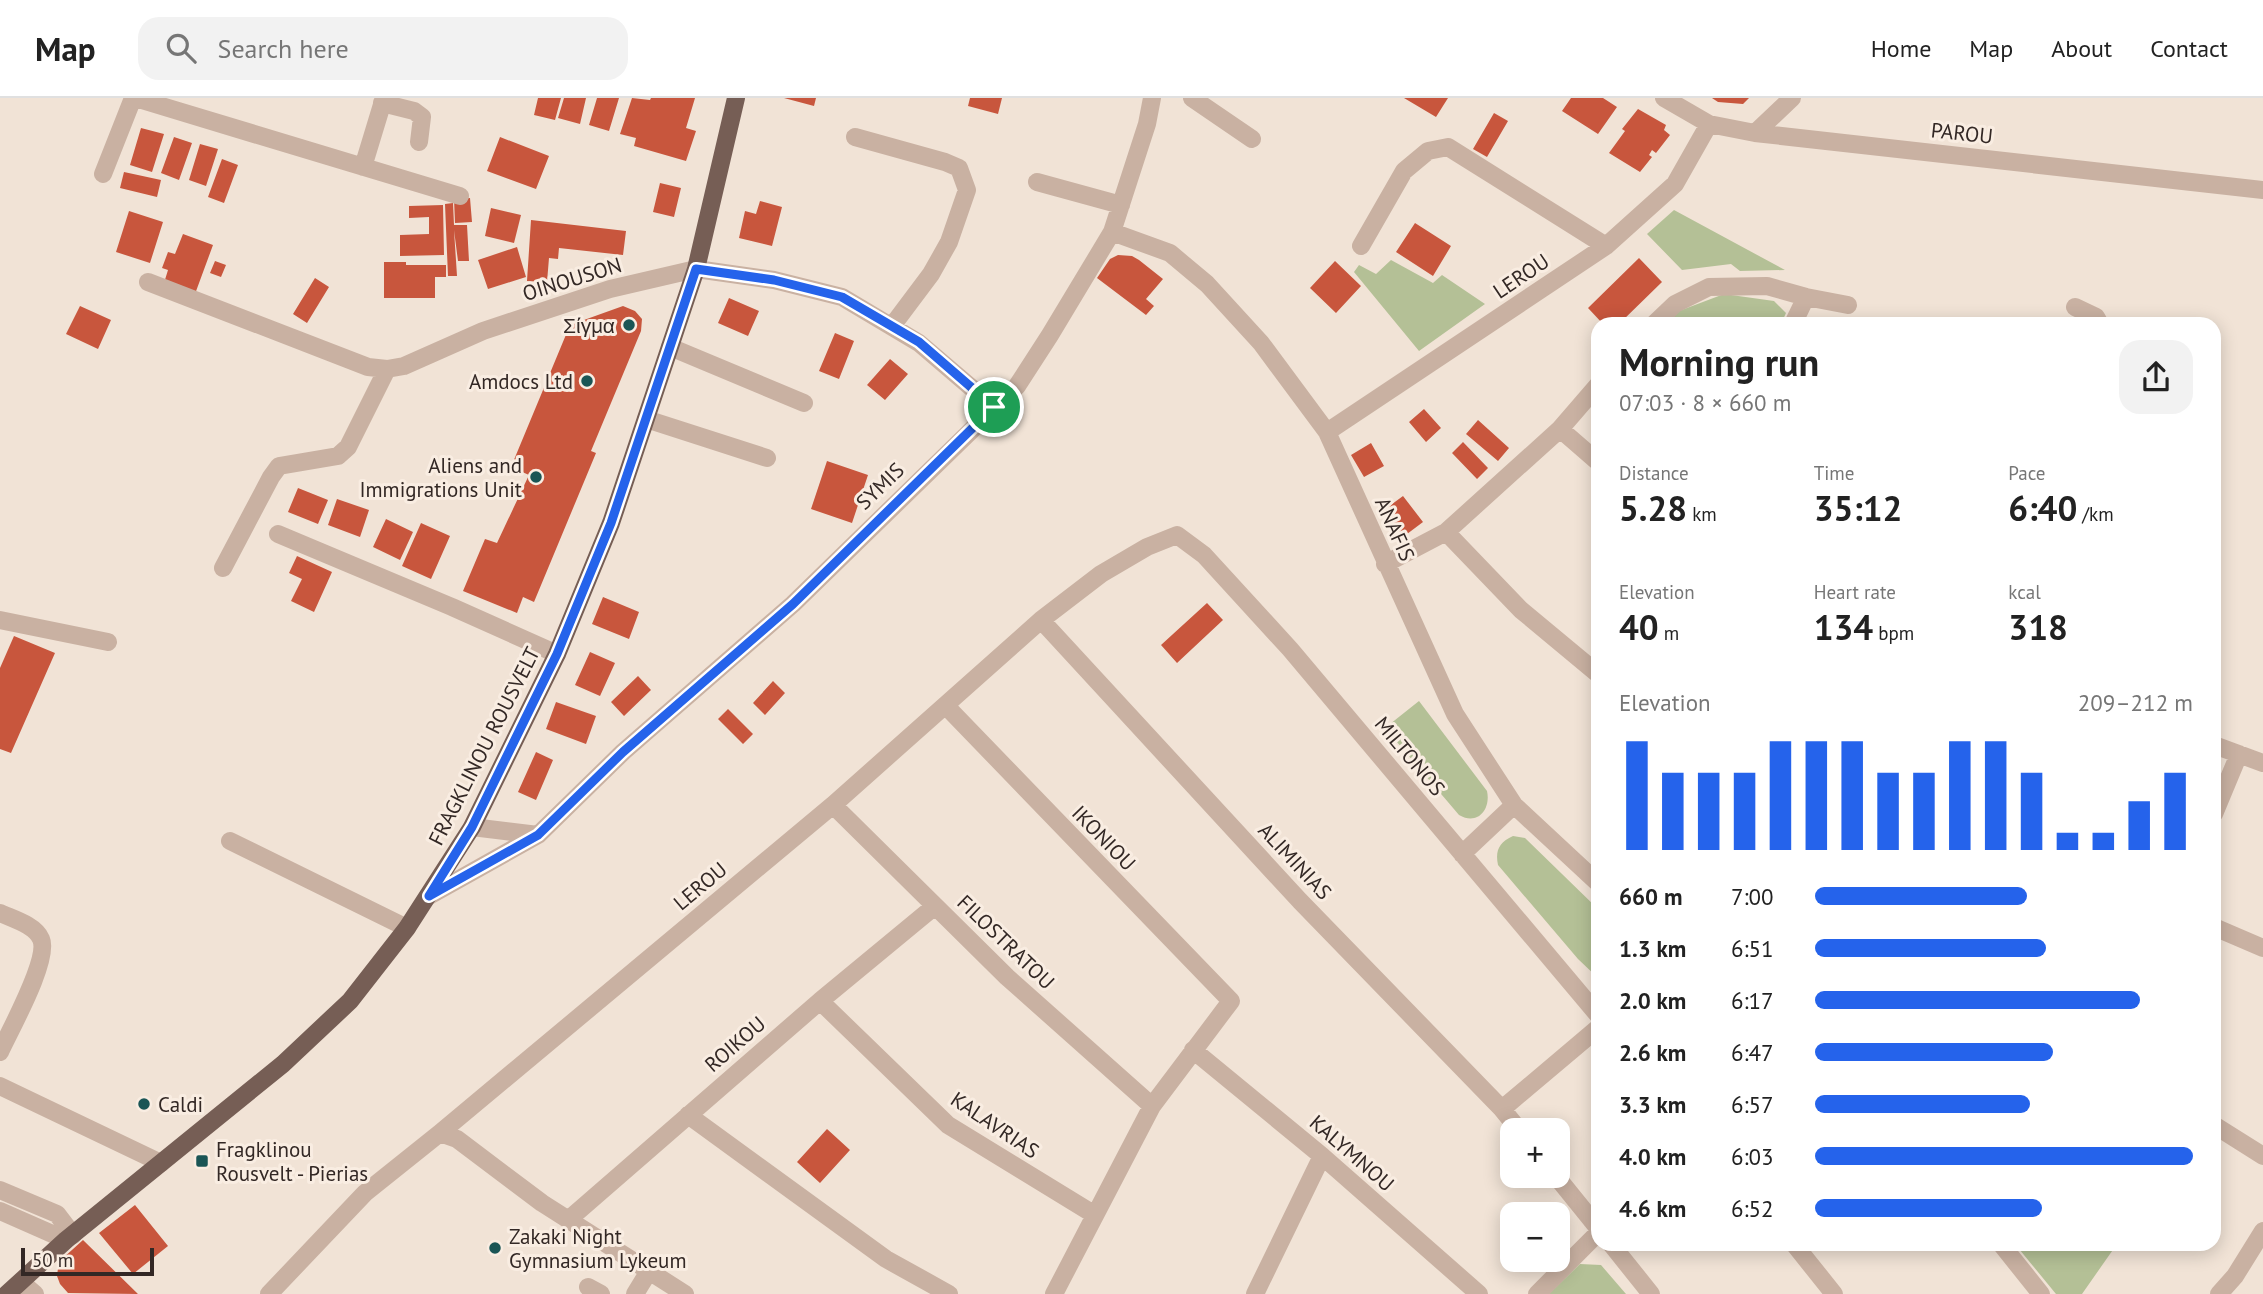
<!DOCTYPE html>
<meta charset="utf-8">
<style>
body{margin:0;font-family:"PT Sans",sans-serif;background:#f2f2f2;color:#222;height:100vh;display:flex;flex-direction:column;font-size:26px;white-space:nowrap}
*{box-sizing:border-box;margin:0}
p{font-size:23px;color:#767676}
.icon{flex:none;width:38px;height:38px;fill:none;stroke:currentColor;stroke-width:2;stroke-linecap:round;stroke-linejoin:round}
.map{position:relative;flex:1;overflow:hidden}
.side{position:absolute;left:1591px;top:219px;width:630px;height:934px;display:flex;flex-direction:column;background:#fff;border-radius:21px;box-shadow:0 4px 18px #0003}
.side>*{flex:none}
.fabs{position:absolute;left:1500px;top:1020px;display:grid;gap:14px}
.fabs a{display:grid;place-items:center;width:70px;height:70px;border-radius:14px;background:#fff;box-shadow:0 4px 18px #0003;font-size:35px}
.scale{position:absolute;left:21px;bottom:18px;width:133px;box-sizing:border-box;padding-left:7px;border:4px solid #332825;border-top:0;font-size:19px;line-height:24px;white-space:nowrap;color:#332825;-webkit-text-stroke:5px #f9ede2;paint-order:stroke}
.pin{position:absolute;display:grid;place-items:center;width:60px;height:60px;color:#fff;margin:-30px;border:4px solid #fff;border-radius:50%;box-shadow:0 2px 7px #0007}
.round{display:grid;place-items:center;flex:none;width:74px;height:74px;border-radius:21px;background:#f2f2f2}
.summary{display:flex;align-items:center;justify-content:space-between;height:119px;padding:0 28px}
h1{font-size:38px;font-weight:700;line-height:52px}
.figures{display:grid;grid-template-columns:repeat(3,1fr);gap:10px;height:119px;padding:7px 28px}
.figures div{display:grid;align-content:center}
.figures b{font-size:35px;font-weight:700}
.figures small{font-size:19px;font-weight:400}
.figures p{font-size:19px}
.chart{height:196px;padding:14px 28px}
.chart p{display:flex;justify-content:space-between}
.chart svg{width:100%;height:126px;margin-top:7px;stroke:#2563eb;stroke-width:6}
ul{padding:0 28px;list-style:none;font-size:23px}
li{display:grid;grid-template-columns:112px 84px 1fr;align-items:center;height:52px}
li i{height:18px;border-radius:9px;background:#2563eb}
header{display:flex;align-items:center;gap:42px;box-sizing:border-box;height:98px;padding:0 35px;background:#fff;border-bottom:2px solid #e0e0e0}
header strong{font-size:33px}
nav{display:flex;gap:38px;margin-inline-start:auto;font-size:24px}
.search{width:490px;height:63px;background:#f2f2f2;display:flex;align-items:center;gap:18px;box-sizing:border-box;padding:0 24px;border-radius:21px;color:#767676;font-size:26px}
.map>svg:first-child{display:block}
.green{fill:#b4c096}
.building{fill:#c8563d}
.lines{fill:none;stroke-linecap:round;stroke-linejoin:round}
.minor{stroke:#c9b1a2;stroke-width:18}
.major{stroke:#765e55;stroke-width:18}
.route-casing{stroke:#fff;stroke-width:14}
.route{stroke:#2563eb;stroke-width:9}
.poi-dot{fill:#1a5555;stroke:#f9ede2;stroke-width:2.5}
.labels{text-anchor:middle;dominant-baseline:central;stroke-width:6;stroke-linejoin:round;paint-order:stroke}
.street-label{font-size:21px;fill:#332825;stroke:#f9ede2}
.poi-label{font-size:21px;fill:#332825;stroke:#f9ede2;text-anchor:end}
</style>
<header>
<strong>Map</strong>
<div class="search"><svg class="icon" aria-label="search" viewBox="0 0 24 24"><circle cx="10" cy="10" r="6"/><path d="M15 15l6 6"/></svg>Search here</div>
<nav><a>Home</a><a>Map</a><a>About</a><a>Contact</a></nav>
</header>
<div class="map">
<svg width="2263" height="1196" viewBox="0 0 2263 1196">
<rect width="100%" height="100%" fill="#f1e3d6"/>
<path class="green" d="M1674 112 1785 172 1740 173 1731 166 1682 172 1647 136Z
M1391 162 1433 185 1442 177 1485 206 1419 253 1354 174 1359 167 1376 176Z
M1724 196 1774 203 1786 215 1781 226H1667L1679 213Z
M1419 603 1487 693C1491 711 1478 728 1459 717L1385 630Z
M1513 738 1525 740 1598 811V880L1578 861 1498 767C1495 753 1499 744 1513 738Z
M2015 1146H2117L2082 1196H2056Z
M1580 1166 1601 1167 1626 1196H1549Z"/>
<path class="building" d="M538 0H561L555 22 534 17Z
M564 0H586L580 26 558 20Z
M597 0H619L609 33 589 27Z
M632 0 650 2 651 0H695L686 30 696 33 686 63 634 48 636 40 620 36Z
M784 0H816L814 8Z
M970 0H1002L998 16 968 8Z
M1404 0H1448L1436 19Z
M1571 0H1603L1617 9 1598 36 1562 13Z
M1712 0H1749L1743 6 1718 4Z
M1638 11 1666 27 1664 32 1670 37 1656 55 1652 52 1649 57 1652 59 1640 74 1609 55 1625 33 1622 31Z
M1494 15 1508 23 1487 59 1473 51Z
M141 30 164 36 152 74 130 67Z
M174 39 192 45 179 82 161 75Z
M500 39 549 58 536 91 487 73Z
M200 46 218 51 206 88 189 82Z
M222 61 238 67 224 105 208 99Z
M124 74 161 82 157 99 120 90Z
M660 85 681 90 674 119 653 114Z
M470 100 472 124 455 125 454 101Z
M760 103 782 109 772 148 739 140 745 113 756 116Z
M453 105 454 127H467L469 163H458L454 132 457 178H448L445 106Z
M443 107 444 157 400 158V137L429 136V119L409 120V108Z
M491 110 521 117 514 145 485 138Z
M129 113 163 124 150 165 116 154Z
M531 122 626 133 623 157 559 150 558 161 549 160 547 184 527 183Z
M1415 125 1451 148 1433 178 1396 154Z
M183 136 213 147 195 196 164 185 168 172 162 170 168 154 175 156Z
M517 149 526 179 488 191 478 162Z
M1118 157 1132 158 1139 162 1163 181 1146 201 1154 208 1146 217 1097 180 1110 161Z
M1639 160 1662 184 1619 226H1603L1588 210Z
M215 163 226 167 221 179 210 175Z
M1335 163 1361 188 1336 215 1310 190Z
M384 164H406V167H446V179H435V200H384Z
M315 180 329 189 307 225 293 216Z
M729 200 759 213 748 238 718 225Z
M80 208 111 222 98 251 66 236Z
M623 208 635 213 642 221 641 233 591 353 596 355 534 504 523 499 517 515 463 493 485 441 497 445 529 377 511 369 570 227Z
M835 235 854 243 839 281 819 273Z
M890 261 908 276 885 302 867 287Z
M1424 311 1441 330 1426 344 1409 324Z
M1478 322 1509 350 1498 363 1466 336Z
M1463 344 1488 370 1477 381 1452 355Z
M1371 345 1384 368 1364 379 1351 357Z
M827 363 868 377 852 425 811 411Z
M298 390 328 402 318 426 288 414Z
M1403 398 1423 424 1403 439 1384 412Z
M337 401 369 412 360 439 328 427Z
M386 421 413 434 400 462 373 449Z
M421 425 450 438 431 481 402 468Z
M297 458 332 474 314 514 291 503 302 481 289 475Z
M603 499 639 514 629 541 592 526Z
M1207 505 1223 522 1177 565 1161 547Z
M14 538 55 555 11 655 0 651V570Z
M590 554 615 565 600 598 575 587Z
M638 578 651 592 624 618 611 604Z
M773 583 785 595 765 617 753 605Z
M556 604 596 618 586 646 546 631Z
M728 611 753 636 743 646 718 621Z
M536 654 553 662 536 702 518 694Z
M827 1031 850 1052 820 1085 797 1064Z
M135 1107 168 1148 133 1176 99 1135Z
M83 1142 138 1196 68 1195 60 1186 57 1178 58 1170 62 1161Z"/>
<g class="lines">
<path class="minor" d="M135 0 460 98
M1192 0 1252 41
M1664 0 1709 26 1755 35 2263 92
M382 5 414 13 422 19 419 44
M1755 35 1792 0
M855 39 945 64 959 70 967 92 949 144 931 176 892 228
M363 69 384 0
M103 76 133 0
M1037 84 1121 107
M1112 134 1170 155 1207 186 1261 245 1327 334 1455 616 1514 707 1598 785
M1361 148 1404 73 1428 53 1448 49 1606 148
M148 184 368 269 387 271 404 268 483 233 610 191 696 171 774 182 842 199 919 245 994 309
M2075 209 2096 219 2100 226
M1654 226 1675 206 1709 189 1767 188 1806 199 1848 207
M1793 226 1806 199
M670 249 804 305
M646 321 767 360
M1560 331 1598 364
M1327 334 1606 148 1675 86 1709 26
M1446 434 1521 512 1598 576
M278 436 452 509 557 556
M1385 466 1446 434 1560 331 1598 287
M223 470 271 379 279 368 338 358 348 349 387 271
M0 522 108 544
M1041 522 1300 803 1502 1011 1519 1032
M946 608 1231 903 1152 1008 1054 1196
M2214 647 2263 665
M833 707 1007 879 1152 1008
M2214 716 2239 656
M472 729 538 737
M230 743 407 830
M1462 756 1514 707
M429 798 538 737 623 654 793 506 1017 288 1050 237 1112 134 1147 26 1152 0
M0 815C13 821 35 827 41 841 50 861 10 932 0 954
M2214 829 2263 850
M820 903 948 1027 1095 1117
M1193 952 1322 1058 1479 1196
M0 988 161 1065
M1502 1011 1598 930
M688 1017 886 1161 949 1196
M2214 1027 2263 1058
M440 1035 457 1041 542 1105 685 1196
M1556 1078 1598 1130
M0 1092 57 1116 73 1137
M0 1113 66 1142
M568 1122 820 903 935 808
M1611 1146 1651 1196
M1794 1146 1834 1196
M2001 1146 2041 1196
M21 1184 35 1196
M588 1189 601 1196
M269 1196 365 1095 440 1035 833 707 1041 522 1101 476 1147 449 1177 437 1204 457 1290 551 1598 917
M635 1196 649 1173
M1255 1196 1322 1058
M1537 1196 1598 1135
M2219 1196 2235 1178 2263 1133"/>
<path class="major" d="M7 1196 66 1142 283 966 350 903 407 830 472 729 557 556 611 425 696 171 736 0"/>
</g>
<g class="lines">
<g class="route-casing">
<path id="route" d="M696 171 774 182 842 199 919 244 994 309 793 506 623 654 538 737 429 798 472 729 557 556 611 425Z"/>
</g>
<use href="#route" class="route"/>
</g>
<g class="poi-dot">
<circle cx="629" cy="227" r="7"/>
<circle cx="587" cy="283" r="7"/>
<circle cx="536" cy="379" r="7"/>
<circle cx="144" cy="1006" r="7"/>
<rect x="195" y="1056" width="14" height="14" rx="3.5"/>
<circle cx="495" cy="1150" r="7"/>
</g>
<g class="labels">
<g class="street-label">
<text transform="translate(1962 35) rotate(6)">PAROU</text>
<text transform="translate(1521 178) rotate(-34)">LEROU</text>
<text transform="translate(572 181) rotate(-17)">OINOUSON</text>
<text transform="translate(880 388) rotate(-44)">SYMIS</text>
<text transform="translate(1395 431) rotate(66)">ANAFIS</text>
<text transform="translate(484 648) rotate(-63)">FRAGKLINOU ROUSVELT</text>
<text transform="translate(1410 658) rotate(50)">MILTONOS</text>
<text transform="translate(1104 740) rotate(46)">IKONIOU</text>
<text transform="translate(1295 763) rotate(47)">ALIMINIAS</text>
<text transform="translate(700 788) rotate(-40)">LEROU</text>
<text transform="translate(1006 844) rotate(44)">FILOSTRATOU</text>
<text transform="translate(735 946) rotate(-41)">ROIKOU</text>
<text transform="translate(995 1027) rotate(34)">KALAVRIAS</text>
<text transform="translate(1352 1055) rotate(41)">KALYMNOU</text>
</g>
<g class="poi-label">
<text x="615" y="227">Σίγμα</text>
<text x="573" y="283">Amdocs Ltd</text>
<text x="522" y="367">Aliens and<tspan x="522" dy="24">Immigrations Unit</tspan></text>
<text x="158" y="1006" text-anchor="start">Caldi</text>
<text x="216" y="1051" text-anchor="start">Fragklinou<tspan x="216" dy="24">Rousvelt - Pierias</tspan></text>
<text x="509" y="1138" text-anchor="start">Zakaki Night<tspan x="509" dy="24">Gymnasium Lykeum</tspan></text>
</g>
</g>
</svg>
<div class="fabs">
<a>+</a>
<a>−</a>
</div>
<div class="scale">50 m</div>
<div class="pin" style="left:994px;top:309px;background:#1e9e55"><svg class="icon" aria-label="arrive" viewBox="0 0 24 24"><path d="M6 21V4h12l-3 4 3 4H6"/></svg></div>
<section class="side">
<div class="summary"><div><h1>Morning run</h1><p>07:03 · 8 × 660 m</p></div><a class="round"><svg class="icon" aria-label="share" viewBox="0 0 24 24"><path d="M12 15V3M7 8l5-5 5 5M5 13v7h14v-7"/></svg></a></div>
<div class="figures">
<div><p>Distance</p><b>5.28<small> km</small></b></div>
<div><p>Time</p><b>35:12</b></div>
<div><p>Pace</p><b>6:40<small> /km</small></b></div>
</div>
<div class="figures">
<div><p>Elevation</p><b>40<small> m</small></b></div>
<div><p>Heart rate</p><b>134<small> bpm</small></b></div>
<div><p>kcal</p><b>318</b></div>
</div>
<div class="chart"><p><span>Elevation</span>209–212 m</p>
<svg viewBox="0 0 160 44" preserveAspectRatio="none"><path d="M5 44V6M15 44V17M25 44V17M35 44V17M45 44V6M55 44V6M65 44V6M75 44V17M85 44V17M95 44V6M105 44V6M115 44V17M125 44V38M135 44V38M145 44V27M155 44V17"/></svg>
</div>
<ul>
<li><b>660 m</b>7:00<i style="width:56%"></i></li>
<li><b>1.3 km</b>6:51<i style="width:61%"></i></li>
<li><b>2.0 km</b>6:17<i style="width:86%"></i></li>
<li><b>2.6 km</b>6:47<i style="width:63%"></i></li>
<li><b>3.3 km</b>6:57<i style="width:57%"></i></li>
<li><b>4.0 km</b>6:03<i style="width:100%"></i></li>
<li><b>4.6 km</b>6:52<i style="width:60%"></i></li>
</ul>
</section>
</div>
